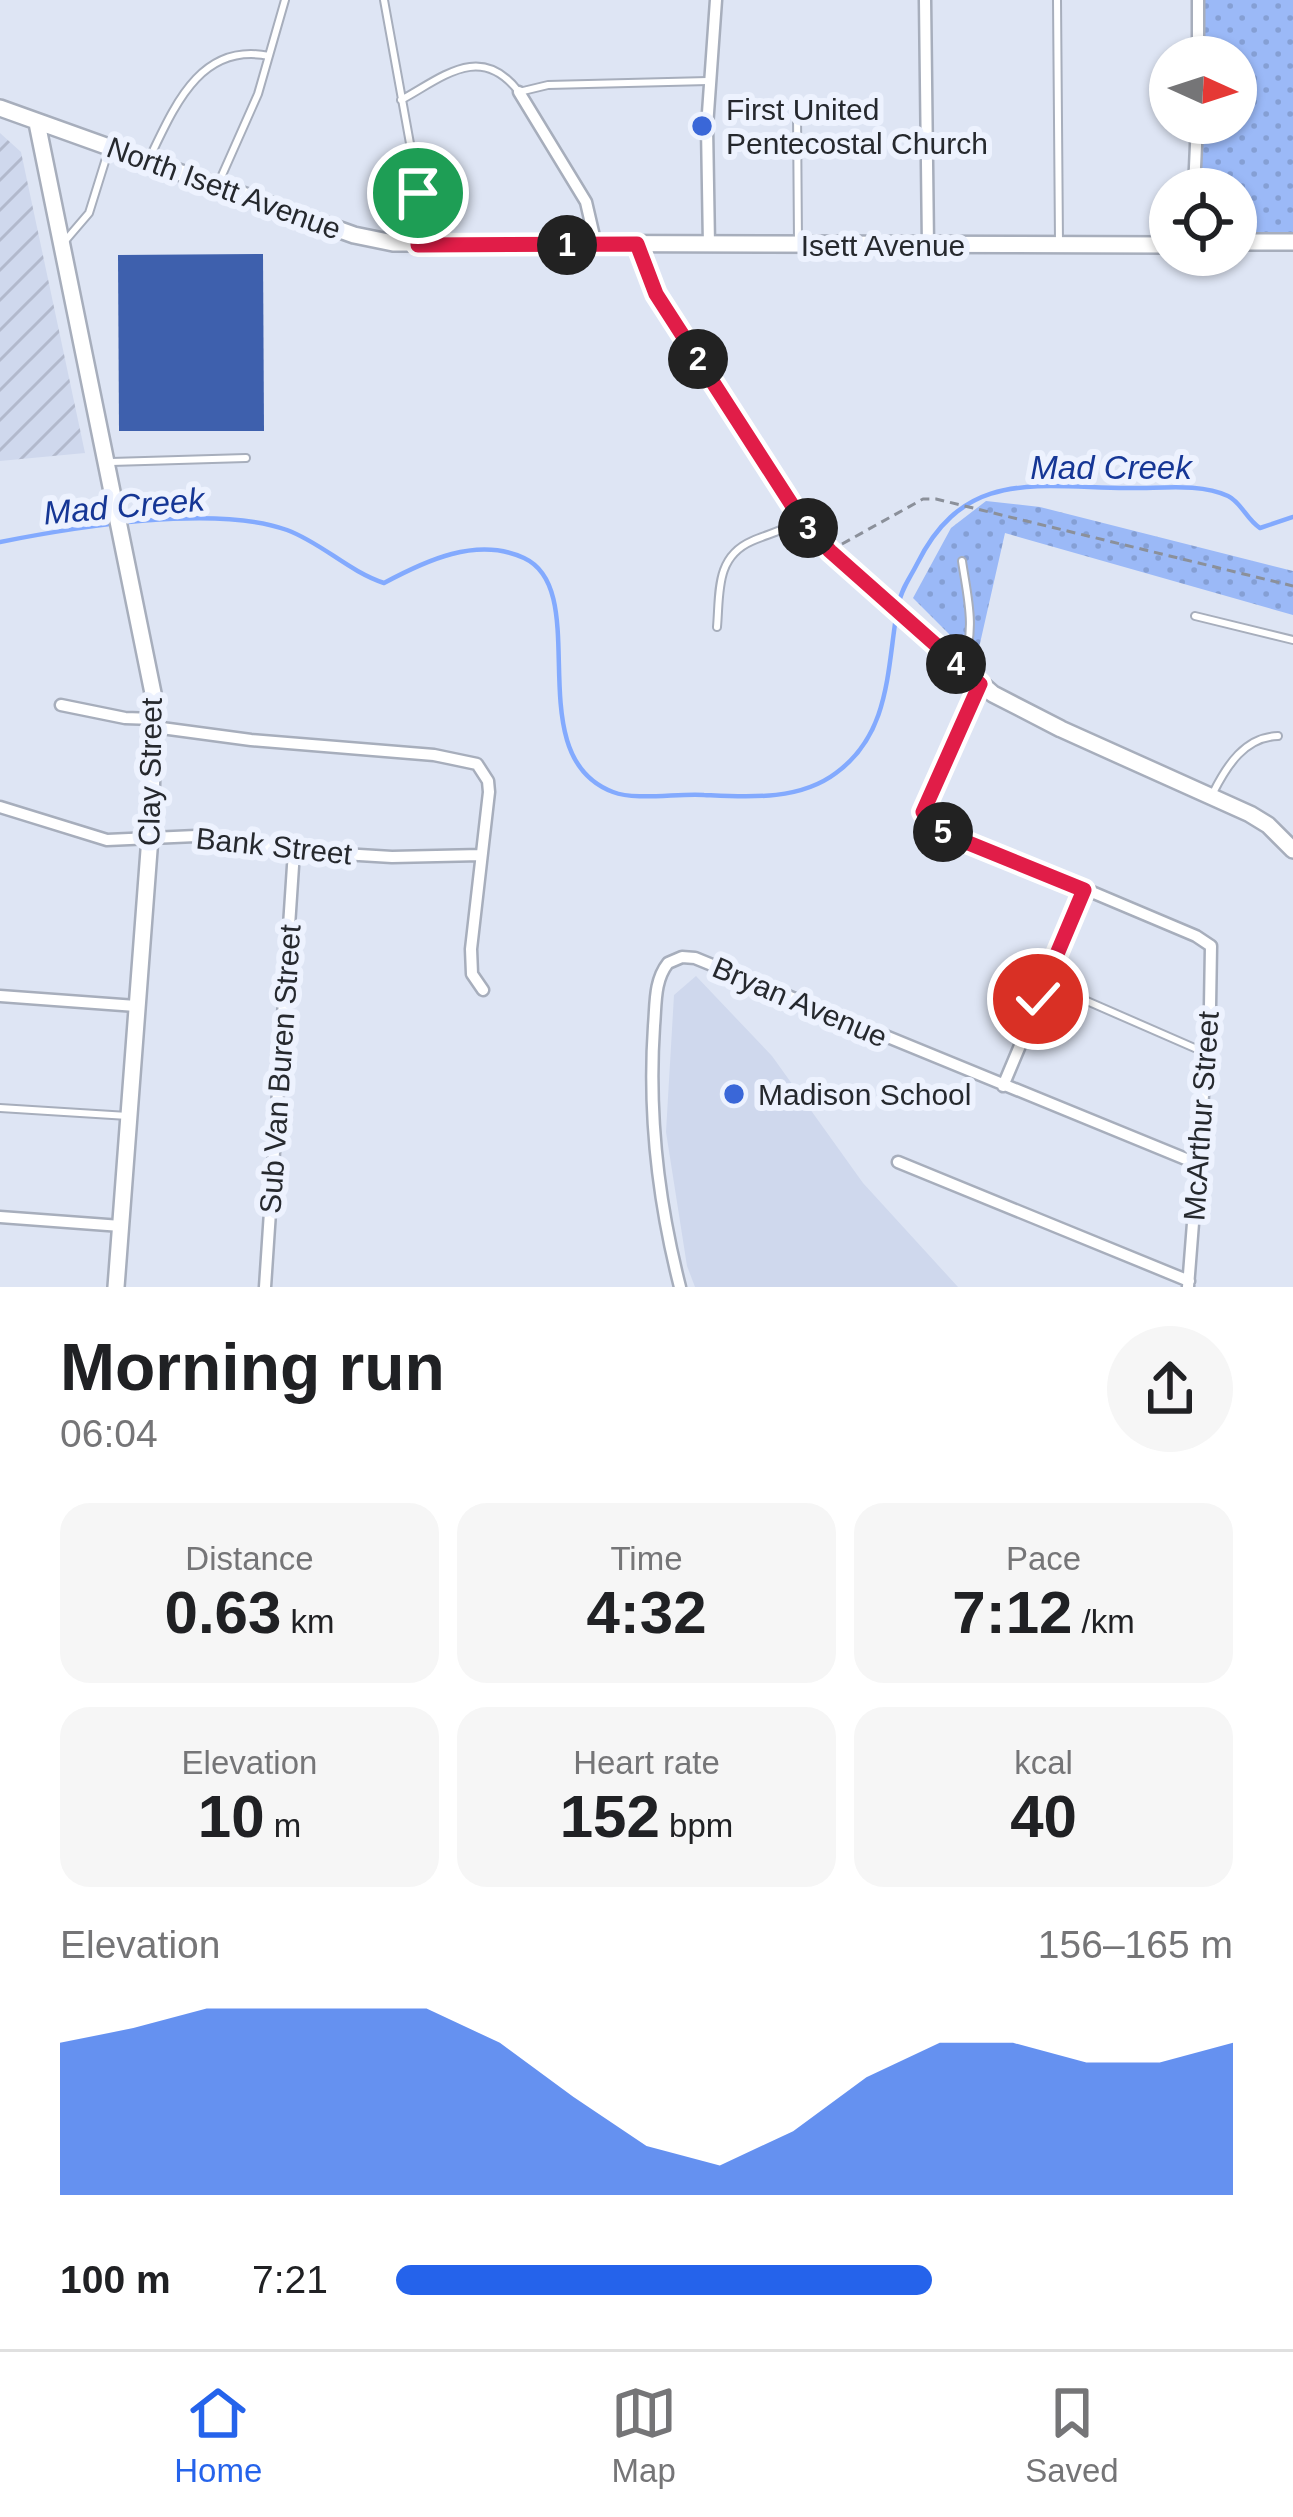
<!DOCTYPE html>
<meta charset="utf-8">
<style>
body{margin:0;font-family:Arial,sans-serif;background:#f6f6f6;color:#202124;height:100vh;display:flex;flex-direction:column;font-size:45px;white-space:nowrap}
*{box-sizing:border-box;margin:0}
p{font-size:39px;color:#757577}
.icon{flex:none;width:66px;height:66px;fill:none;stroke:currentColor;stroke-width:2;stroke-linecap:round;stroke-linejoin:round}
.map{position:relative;height:1287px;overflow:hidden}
.drawer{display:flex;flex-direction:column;background:#fff;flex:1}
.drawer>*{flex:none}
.needle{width:78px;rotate:93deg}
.buttons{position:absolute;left:1149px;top:36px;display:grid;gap:24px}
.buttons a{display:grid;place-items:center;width:108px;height:108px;border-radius:50%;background:#fff;box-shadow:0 3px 9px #0004;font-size:60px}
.pin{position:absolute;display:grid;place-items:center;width:102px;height:102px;color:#fff;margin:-51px;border:6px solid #fff;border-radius:50%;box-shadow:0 3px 12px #0007}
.km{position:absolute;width:60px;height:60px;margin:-30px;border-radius:50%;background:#222;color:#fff;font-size:33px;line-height:60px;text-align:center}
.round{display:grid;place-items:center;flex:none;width:126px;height:126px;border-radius:63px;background:#f6f6f6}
.headline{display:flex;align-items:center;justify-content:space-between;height:204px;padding:0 60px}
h1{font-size:66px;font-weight:800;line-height:90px}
.metrics{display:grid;grid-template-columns:repeat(3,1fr);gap:18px;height:204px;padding:12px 60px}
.metrics div{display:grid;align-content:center;border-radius:30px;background:#f6f6f6;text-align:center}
.metrics b{font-size:60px;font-weight:800}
.metrics small{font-size:33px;font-weight:400}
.metrics p{font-size:33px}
.chart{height:336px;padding:24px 60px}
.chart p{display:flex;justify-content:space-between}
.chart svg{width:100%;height:216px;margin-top:12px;fill:#2563eb;opacity:.7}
ul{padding:0 60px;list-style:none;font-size:39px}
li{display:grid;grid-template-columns:192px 144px 1fr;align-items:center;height:90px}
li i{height:30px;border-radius:15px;background:#2563eb}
.menu{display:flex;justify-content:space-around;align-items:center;height:168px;border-top:3px solid #e0e0e0;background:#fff;font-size:33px;color:#757577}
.menu a{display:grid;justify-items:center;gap:6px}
.menu .active{color:#2563eb}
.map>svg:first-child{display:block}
.built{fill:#cfd8ed}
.industrial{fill:url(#industrial-furrows)}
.park{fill:url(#park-dots)}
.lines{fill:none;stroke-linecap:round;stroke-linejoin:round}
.stream{stroke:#83aafe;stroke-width:4.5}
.building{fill:#3e60ad}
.lane-casing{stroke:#a7aebc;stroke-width:10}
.street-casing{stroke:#a7aebc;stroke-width:15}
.secondary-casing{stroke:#a7aebc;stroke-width:20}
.path{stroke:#8b909a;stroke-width:3;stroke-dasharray:9 6;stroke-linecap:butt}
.lane{stroke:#fff;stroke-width:6}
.street{stroke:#fff;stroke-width:10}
.secondary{stroke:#fff;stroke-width:15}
.route-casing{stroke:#fff;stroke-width:24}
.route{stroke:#e11d48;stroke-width:15}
.poi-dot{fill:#3a67d8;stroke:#edf2fe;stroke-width:4.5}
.labels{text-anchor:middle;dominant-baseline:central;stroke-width:12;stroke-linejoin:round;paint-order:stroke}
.poi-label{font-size:30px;fill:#26292e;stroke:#edf2fe;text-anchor:start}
.street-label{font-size:30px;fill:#26292e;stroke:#edf2fe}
.water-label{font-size:33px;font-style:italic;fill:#153695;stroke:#edf2fe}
</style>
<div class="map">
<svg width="1293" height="1287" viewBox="0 0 1293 1287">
<defs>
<pattern id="industrial-furrows" width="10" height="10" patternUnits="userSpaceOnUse" patternTransform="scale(3)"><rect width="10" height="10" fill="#cfd8ed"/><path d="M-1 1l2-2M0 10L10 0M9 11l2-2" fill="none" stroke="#b2b9cc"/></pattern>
<pattern id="park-dots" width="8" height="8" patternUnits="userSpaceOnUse" patternTransform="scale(3)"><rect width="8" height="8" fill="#9bb9f7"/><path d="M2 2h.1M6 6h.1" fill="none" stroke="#859fd4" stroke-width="1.8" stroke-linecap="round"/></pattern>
</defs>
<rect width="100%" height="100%" fill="#dee5f4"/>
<path class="built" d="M696 976 772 1056 863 1183 958 1287H695L687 1266 666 1132 674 995Z"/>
<path class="industrial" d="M0 133 21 152 85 453 0 461Z"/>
<path class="park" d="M1194 0H1293V250L1236 246V189H1193V123H1236V57H1194Z
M986 501 1040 507 1293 571V615L1005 533 976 661 913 598 951 528Z"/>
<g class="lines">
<path class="stream" d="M0 542C75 527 215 504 287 530 322 543 348 571 384 583 425 561 477 536 524 558 595 591 517 756 613 792 636 801 678 793 704 795 748 797 799 801 836 773 888 735 887 676 896 617
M898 606C901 589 910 578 917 564 964 469 1035 487 1126 488 1157 489 1199 482 1228 496 1241 502 1247 520 1260 528L1293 517"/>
</g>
<path class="building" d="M263 254 264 431H119L118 255Z"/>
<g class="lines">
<g class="lane-casing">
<path id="lane" d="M384 0 415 171 418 241
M1057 0 1059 242
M401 100C443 77 481 42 519 92L548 85 708 81
M797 114 798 242
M150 157C175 105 201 42 269 56
M219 182 258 94 285 0
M65 241 89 213 108 152
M111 462 246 458
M1195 616 1293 640
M717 627C720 593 715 557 752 541 768 534 783 531 798 521
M962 664C977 631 967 595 962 561
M1213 793C1227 765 1245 737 1278 736
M1048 984 1206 1053
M0 1108 128 1116"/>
</g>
<g class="street-casing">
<path id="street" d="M925 0 928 245
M1198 57V0
M519 92 586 202 596 245
M1194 189 1197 123
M709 245 707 127 716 0
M980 684 925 803 926 822 1196 936 1211 946 1210 1006 1188 1287
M61 705 125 718 154 719
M154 727 251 740 434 755 477 764 488 781 489 792 471 949 472 974 483 990
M0 807 107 840 196 836 294 851 392 857 481 855
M0 996 136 1006
M1003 1086 1085 891
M898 1162 1189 1281
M0 1217 121 1226
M265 1287 294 851
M680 1287C658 1201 648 1114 654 1026 656 1003 654 981 668 963L682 957 695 958 1198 1164"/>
</g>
<g class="secondary-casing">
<path id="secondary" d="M0 108 354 235 393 243 1170 245
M37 123 154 698 150 837 116 1287
M1236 242H1293
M637 244 657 294 801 519 830 551 993 694 1061 729 1250 814 1268 825 1293 850"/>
</g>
<path class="path" d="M842 544 923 499H936L1293 586"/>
<use href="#lane" class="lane"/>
<use href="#street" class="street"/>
<use href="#secondary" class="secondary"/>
</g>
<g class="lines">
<g class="route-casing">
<path id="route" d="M418 193V245L637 244 656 294 801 519 830 551 980 684 923 812 934 829 1084 890 1038 999"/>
</g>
<use href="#route" class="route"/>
</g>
<g class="poi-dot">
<circle cx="702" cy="126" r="12"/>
<circle cx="734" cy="1094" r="12"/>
</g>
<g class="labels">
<g class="poi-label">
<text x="726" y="109">First United<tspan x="726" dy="34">Pentecostal Church</tspan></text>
<text x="758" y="1094">Madison School</text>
</g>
<g class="street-label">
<text transform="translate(224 188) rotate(20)">North Isett Avenue</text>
<text x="883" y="245">Isett Avenue</text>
<text transform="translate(150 772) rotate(-89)">Clay Street</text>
<text transform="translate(274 846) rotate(6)">Bank Street</text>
<text transform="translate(800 1002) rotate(23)">Bryan Avenue</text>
<text transform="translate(280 1069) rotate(-86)">Sub Van Buren Street</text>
<text transform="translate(1201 1116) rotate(-86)">McArthur Street</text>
</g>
<g class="water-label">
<text x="1111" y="467">Mad Creek</text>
<text transform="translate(124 506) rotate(-5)">Mad Creek</text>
</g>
</g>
</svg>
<div class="buttons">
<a><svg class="needle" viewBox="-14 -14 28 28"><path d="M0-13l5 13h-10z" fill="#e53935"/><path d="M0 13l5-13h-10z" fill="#757577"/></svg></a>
<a><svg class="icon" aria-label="locate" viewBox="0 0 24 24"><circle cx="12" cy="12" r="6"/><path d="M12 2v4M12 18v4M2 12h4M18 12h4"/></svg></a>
</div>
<div class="pin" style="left:418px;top:193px;background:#1e9e55"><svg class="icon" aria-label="arrive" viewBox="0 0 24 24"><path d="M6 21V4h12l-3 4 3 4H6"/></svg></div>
<div class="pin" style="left:1038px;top:999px;background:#d93025"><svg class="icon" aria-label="check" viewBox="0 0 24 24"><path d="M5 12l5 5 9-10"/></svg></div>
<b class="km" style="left:567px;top:245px">1</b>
<b class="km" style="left:698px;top:359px">2</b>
<b class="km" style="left:808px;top:528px">3</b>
<b class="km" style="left:956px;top:664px">4</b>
<b class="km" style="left:943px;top:832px">5</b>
</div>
<section class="drawer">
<div class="headline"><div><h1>Morning run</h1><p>06:04</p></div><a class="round"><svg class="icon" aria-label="share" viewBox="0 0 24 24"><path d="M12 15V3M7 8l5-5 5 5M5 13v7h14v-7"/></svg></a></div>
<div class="metrics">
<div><p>Distance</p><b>0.63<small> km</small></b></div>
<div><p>Time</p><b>4:32</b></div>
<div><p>Pace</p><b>7:12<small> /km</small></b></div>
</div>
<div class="metrics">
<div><p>Elevation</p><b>10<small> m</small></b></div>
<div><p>Heart rate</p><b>152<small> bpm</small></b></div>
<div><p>kcal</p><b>40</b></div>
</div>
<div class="chart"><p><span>Elevation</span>156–165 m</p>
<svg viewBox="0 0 160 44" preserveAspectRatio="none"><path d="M0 44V13L10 10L20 6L30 6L40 6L50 6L60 13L70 24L80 34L90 38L100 31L110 20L120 13L130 13L140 17L150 17L160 13V44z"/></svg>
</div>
<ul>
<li><b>100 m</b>7:21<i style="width:64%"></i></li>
</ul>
</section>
<nav class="menu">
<a class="active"><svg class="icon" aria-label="home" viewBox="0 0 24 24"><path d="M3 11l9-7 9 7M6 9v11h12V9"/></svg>Home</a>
<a><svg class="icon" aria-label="map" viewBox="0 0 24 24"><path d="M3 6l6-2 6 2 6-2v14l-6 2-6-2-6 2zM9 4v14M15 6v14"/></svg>Map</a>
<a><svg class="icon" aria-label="saved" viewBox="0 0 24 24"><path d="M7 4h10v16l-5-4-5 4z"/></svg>Saved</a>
</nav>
